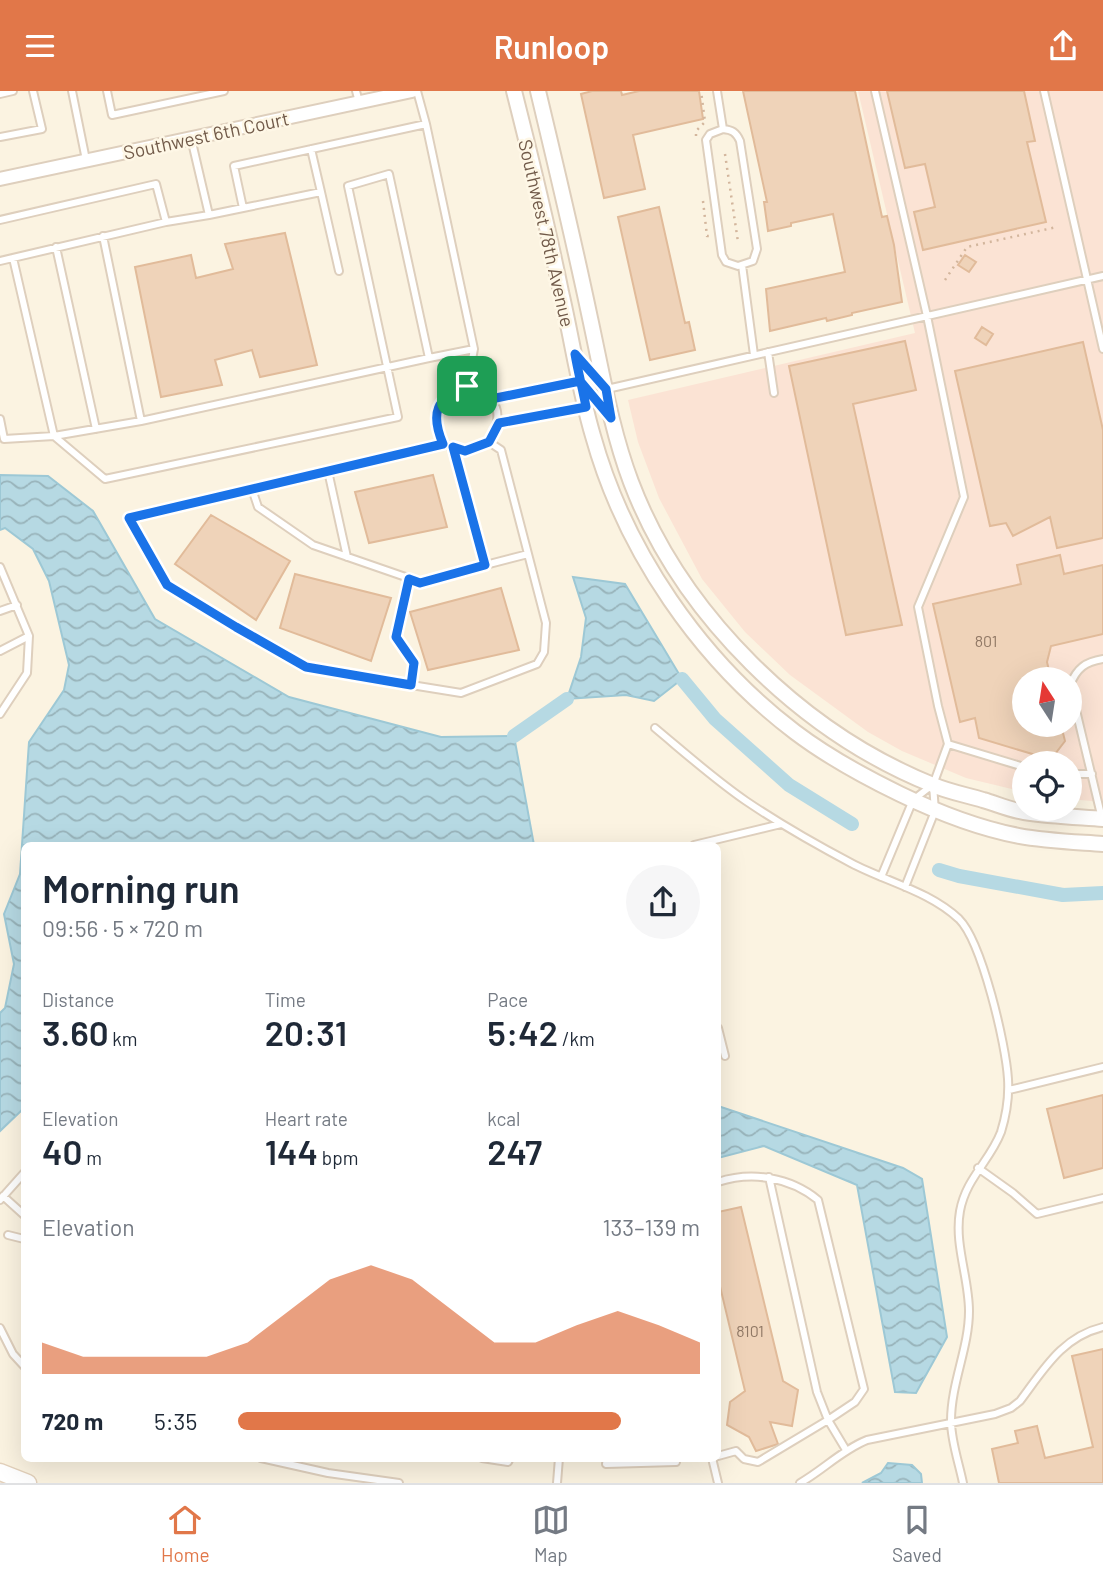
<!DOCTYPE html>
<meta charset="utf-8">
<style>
body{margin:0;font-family:Barlow,sans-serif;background:#f6f6f7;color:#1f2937;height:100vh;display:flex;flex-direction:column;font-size:26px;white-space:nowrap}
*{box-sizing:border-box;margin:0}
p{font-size:23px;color:#747a83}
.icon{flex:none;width:38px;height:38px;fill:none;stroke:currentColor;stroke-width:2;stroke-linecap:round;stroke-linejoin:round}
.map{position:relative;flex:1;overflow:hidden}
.details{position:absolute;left:21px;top:751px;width:700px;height:620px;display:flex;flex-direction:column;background:#fff;border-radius:10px;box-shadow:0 7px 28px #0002}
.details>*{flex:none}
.needle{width:46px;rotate:348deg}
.controls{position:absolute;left:1012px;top:576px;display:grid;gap:14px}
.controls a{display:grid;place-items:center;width:70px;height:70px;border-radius:50%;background:#fff;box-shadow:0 7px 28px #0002;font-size:35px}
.pin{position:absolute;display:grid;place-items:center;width:60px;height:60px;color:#fff;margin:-30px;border-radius:14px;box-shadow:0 4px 10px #0006}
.round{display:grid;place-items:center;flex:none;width:74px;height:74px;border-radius:37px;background:#f6f6f7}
.head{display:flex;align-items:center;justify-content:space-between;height:119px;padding:0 21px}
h1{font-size:38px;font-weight:600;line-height:52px}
.figures{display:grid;grid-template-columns:repeat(3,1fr);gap:10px;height:119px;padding:7px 21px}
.figures div{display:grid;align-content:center}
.figures b{font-size:35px;font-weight:600}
.figures small{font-size:19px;font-weight:400}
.figures p{font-size:19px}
.chart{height:196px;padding:14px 21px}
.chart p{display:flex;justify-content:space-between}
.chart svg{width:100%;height:126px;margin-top:7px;fill:#e17749;opacity:.7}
ul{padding:0 21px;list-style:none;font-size:23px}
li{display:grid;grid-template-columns:112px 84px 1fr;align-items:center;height:52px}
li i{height:18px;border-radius:9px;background:#e17749}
header{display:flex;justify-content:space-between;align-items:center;height:91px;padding:0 21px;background:#e17749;color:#fff;font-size:32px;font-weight:600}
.tab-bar{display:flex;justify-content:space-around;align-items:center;height:98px;border-top:2px solid #e0e1e3;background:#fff;font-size:19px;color:#747a83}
.tab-bar a{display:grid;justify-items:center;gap:4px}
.tab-bar .active{color:#e17749}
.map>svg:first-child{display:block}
.commercial{fill:#fbe3d4;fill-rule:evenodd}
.water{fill:url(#water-waves);stroke:#9dc8d5;stroke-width:2}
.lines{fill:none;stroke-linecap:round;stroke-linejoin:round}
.canal{stroke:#b6d9e3;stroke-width:14}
.building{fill:#efd3b9;stroke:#e1bb9a;stroke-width:2}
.service-casing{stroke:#decfbd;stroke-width:10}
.minor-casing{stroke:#decfbd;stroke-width:16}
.tertiary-casing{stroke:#decfbd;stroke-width:18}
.secondary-casing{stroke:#e3d1bb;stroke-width:19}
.path{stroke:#d3b69d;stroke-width:2.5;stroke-dasharray:2 5;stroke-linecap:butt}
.service{stroke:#fff;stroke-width:6}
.minor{stroke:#fff;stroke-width:12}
.tertiary{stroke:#fff;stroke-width:14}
.secondary{stroke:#fff;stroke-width:16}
.route-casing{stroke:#fff;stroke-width:14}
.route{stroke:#1a73e8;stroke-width:9}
.labels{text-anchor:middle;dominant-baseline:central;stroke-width:5;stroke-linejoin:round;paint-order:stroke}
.number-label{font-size:16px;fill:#907865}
.street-label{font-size:19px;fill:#715a49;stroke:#fef7e6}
</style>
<header><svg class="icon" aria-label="menu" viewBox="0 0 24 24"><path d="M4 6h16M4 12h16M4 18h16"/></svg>Runloop<svg class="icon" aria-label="share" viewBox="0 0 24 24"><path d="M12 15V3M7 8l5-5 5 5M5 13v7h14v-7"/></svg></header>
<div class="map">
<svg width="1103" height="1392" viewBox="0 0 1103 1392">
<defs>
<pattern id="water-waves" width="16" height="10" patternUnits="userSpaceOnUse" patternTransform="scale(1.75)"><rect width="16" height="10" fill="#b6d9e3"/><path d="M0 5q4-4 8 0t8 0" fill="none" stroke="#98b3ba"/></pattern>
</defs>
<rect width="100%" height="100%" fill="#fbf3e1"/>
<path class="commercial" d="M858 0H1103V711L1069 708V672H1024V701L966 687 902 660 868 641 790 584 745 541 702 488 659 407 638 351 628 309 915 242ZM1024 588H1069V634H1024Z"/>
<path class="water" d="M0 384 48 385 93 420 155 528 289 606 441 646 514 645 534 754H24V1017L0 1040V922L5 917 14 873 4 823 20 783 29 651 64 599 69 574 49 490 33 458 5 437 0 439Z
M573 486 625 493 682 588 654 610 626 604 567 608 581 566 586 527Z
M718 1015 903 1077 922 1088 947 1246 916 1302 895 1301 857 1094 764 1055 718 1067Z
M888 1372 912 1374 921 1383 922 1392H862L881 1382Z"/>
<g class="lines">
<path class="canal" d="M682 588 715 628 789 694 852 733
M514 645 567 608
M939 779 959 785 1063 804 1103 802"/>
</g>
<path class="building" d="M592 0H621L622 4 639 0H699L703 28 633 44 645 98 604 107 581 3Z
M743 0H855L882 126 887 125 894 154 902 211 852 222V224L827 230 826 227 770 240 766 198 845 181 833 123 791 132V135L768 140 764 111H767Z
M887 0H1024L1035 50 1027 51 1046 131 923 159 914 121 935 116 925 73 905 77Z
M659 116 685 232 689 231 695 259 650 269 618 126Z
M285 142 317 274 260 286 252 259 215 269 222 294 161 306 135 176 191 164 196 187 233 178 225 153Z
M965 164 976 171 969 181 958 174Z
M982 236 993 243 986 254 975 247Z
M905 250 916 299 853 313 902 534 846 544 789 275Z
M1083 251 1103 339V447L1057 457 1050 426 1013 445 1006 432 990 435 955 280Z
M433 384 447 436 369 452 355 401Z
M211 424 290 470 256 529 175 473Z
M1060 464 1064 483 1103 474V543L1051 555 1047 571 1051 588H1024V634H1061L1065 650 1055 663 1039 665 979 647 975 627 960 631 933 513 1021 493 1017 474Z
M295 483 391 507 371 570 280 537Z
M501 497 519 559 428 579 410 521Z
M1103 1004V1077L1064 1087 1047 1018Z
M741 1116 783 1290 798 1299 792 1335 770 1331 778 1353 756 1360 749 1346 727 1334 730 1311 745 1300 718 1187V1121Z
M1103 1258V1392H999L992 1358 1018 1352 1015 1340 1037 1335 1045 1367 1093 1356 1072 1265Z"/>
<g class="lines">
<g class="service-casing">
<path id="service" d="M72 0 86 69
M107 0 112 24 224 0
M356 0 359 11
M717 0 723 38
M875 0 927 225 964 406 918 516 938 615 948 653 933 694 935 720 905 796
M1044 0 1103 258
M0 3 13 0
M723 38C732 39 736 41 740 50L757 158 753 170 738 175 726 171 722 164 706 49 710 43Z
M0 46 42 38 33 0
M191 47 209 124 243 117 234 75 426 33 417 0
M321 101 339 180
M243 117 321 101 311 58
M0 129 156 93 166 131 209 124
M103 145 141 330
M56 156 96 338
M13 167 54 345 141 330 429 267
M0 170 166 131
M742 174 754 264
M768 261 774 302
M467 295C499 308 505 321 489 351L465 360 443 353C430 322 436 307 467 295L474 258
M607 298 1103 185
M491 308 579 291
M0 328 4 348 54 345 105 388 398 326 348 95 389 83 429 267 474 258 426 33
M499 333 586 316
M489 351 501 359 546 532 544 561 537 573 461 602 306 577 167 494 129 427 252 398 258 416 313 454 420 491 528 463
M453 356 485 474
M328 380 347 466
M252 398 443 353
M0 476 29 545 27 582 0 623
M409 487 396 546 414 572 411 594
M0 520 17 514
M0 560 29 545
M655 637C685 662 714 688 746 710 780 733 815 753 851 772 887 791 929 800 959 828 982 851 1006 954 1008 988 1009 1005 1006 1025 1001 1041 990 1070 966 1087 960 1120 954 1153 969 1187 969 1220 969 1257 951 1292 951 1330 951 1350 959 1372 963 1392
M948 653 1024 676
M1069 683H1092
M1102 728 1070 594C1077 577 1085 571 1103 568
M694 754 781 733
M881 786 913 709 931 695
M718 937 725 965
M1009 999 1103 976
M978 1077 1013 1102 1037 1123 1103 1107
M718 1091C752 1080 790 1086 818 1109L864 1298 855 1311 828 1329 846 1359
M3 1105 24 1124
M0 1109 24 1082
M8 1144 24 1148
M0 1237 13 1263 24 1275
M718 1365 736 1360 744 1368 758 1371 828 1329 817 1301 769 1086
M261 1367 328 1382 399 1392
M482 1367 508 1371 510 1367
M607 1367 606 1373 676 1371 675 1367
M712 1367 718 1392
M557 1392 559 1367
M800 1392C823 1379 842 1359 867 1349L995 1323 1011 1317 1020 1310C1044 1278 1062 1246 1103 1236"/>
</g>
<g class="minor-casing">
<path id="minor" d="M0 88 412 0"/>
</g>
<g class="tertiary-casing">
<path id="tertiary" d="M514 0C531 67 547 133 561 201 572 248 579 298 593 345 625 460 700 569 795 641 828 666 863 685 900 703 937 721 978 737 1019 745 1046 750 1076 751 1103 753
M538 0C556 75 574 151 590 227 602 282 611 338 631 391 681 523 801 641 933 694 949 701 967 704 983 709 997 713 1010 719 1024 721 1050 725 1077 726 1103 728"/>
</g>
<g class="secondary-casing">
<path id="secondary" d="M0 1381 28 1392"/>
</g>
<path class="path" d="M696 45V40L705 31 701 0
M725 63 738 151
M703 110 707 145H710
M945 189 967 156 1057 136"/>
<use href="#service" class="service"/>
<use href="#minor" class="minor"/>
<use href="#tertiary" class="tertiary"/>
<use href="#secondary" class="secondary"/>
</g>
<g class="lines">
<g class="route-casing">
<path id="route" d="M467 295C436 307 430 322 443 353L129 427 167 494 236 536 306 576 411 594 414 572 396 546 409 488 420 492 485 474 453 356 465 360 489 351 499 332 586 316C583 299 578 281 575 263L606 298 611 327 580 290 491 308 484 302 467 295"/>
</g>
<use href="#route" class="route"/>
</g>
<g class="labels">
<g class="number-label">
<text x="986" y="549">801</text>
<text x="750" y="1239">8101</text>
</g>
<g class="street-label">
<text transform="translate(206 44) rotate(-12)">Southwest 6th Court</text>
<text transform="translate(547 142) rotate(77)">Southwest 78th Avenue</text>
</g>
</g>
</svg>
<div class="controls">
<a><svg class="needle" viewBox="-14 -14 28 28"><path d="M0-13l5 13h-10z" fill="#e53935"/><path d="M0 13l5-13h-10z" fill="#747a83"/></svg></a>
<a><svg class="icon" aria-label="locate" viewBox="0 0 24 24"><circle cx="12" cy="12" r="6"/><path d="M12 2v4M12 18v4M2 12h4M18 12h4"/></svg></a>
</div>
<div class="pin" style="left:467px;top:295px;background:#1e9e55"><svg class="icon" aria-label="arrive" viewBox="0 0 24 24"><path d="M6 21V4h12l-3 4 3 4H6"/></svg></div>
<section class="details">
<div class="head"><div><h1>Morning run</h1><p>09:56 · 5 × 720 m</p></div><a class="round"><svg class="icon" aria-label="share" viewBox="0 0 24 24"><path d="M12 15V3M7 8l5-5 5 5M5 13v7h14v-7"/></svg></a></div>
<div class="figures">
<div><p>Distance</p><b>3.60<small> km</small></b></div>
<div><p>Time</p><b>20:31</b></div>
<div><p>Pace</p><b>5:42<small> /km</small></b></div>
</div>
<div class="figures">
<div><p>Elevation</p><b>40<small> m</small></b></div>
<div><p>Heart rate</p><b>144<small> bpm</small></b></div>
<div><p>kcal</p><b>247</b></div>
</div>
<div class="chart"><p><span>Elevation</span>133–139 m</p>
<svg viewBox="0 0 160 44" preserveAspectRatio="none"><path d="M0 44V33L10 38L20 38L30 38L40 38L50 33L60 22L70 11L80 6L90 11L100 22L110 33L120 33L130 27L140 22L150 27L160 33V44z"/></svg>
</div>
<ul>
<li><b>720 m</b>5:35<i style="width:83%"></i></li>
</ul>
</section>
</div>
<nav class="tab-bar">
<a class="active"><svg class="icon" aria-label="home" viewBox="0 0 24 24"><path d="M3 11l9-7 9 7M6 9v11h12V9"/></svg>Home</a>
<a><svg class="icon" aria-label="map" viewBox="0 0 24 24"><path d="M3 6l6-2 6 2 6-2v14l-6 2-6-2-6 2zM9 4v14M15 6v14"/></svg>Map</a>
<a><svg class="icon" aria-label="saved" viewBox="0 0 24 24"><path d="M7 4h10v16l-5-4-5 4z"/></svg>Saved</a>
</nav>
